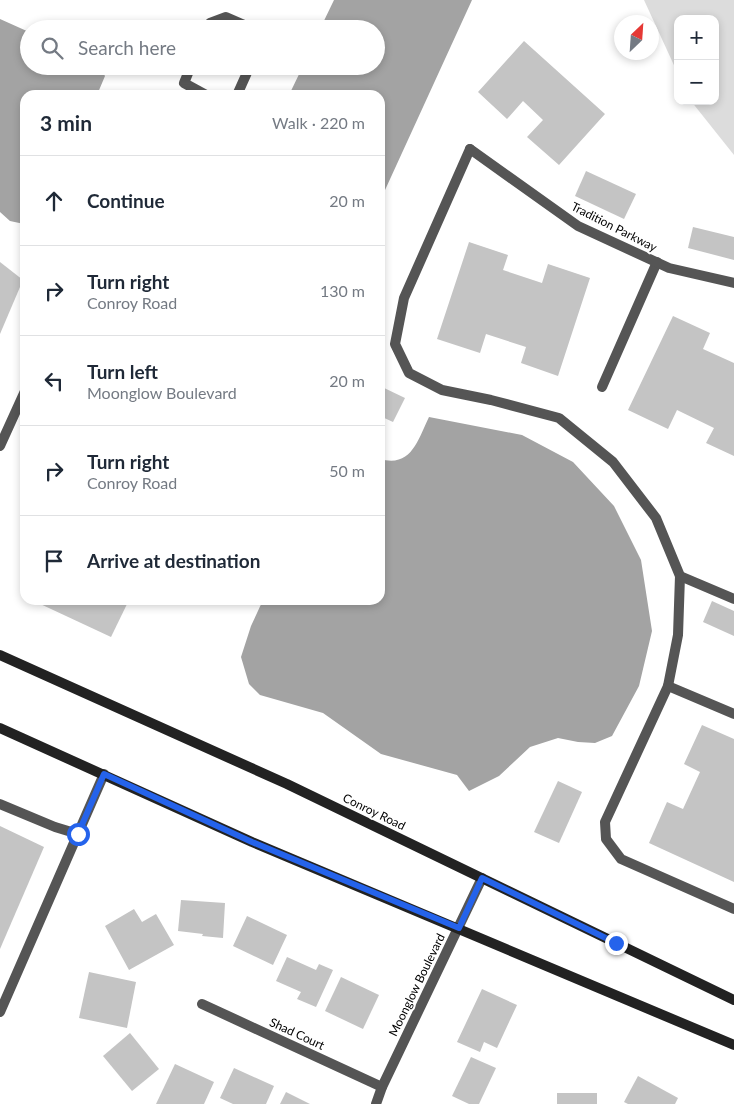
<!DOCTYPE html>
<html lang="en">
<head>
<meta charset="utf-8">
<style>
  :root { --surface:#fff; --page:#f2f2f3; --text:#1f2937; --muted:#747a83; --line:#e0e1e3 }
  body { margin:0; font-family:Lato,sans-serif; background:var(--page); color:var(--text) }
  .controls { position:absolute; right:15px; top:15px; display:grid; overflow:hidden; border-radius:10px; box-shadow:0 2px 8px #0003 }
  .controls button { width:45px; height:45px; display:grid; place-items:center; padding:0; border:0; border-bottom:1px solid var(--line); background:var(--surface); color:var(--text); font:25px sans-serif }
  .compass { position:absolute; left:614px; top:15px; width:45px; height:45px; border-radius:50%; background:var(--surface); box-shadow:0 2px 8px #0003; rotate:25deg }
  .stop { position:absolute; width:15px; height:15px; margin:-11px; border:4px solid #2563eb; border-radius:50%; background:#fff }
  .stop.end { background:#2563eb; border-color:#fff; box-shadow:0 1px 5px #0008 }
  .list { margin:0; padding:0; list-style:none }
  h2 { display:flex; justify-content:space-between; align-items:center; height:65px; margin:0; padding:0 20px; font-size:21px }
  h2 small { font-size:16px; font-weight:400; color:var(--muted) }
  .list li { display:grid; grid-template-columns:32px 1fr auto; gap:15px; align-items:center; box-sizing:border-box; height:90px; padding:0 20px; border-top:1px solid var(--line) }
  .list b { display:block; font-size:19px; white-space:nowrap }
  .list p { margin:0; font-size:16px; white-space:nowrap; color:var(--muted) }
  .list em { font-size:16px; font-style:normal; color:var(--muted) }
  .icon { flex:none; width:28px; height:28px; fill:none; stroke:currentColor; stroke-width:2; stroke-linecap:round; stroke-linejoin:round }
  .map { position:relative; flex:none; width:734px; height:1104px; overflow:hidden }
  .search { position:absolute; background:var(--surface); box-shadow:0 2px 8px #0003; left:20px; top:20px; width:365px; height:55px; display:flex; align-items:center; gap:12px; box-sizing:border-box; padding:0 18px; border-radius:28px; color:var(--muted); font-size:19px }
  .panel { position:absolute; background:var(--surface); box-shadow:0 2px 8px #0003; left:20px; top:90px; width:365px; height:515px; border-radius:15px }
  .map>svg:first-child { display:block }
  .green { fill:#dcdcdc }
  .water { fill:#a3a3a3 }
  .building { fill:#c4c4c4 }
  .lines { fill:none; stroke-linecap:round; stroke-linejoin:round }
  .service { stroke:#555; stroke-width:10 }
  .minor { stroke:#555; stroke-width:10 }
  .secondary { stroke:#222; stroke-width:10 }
  .route { stroke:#2563eb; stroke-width:6 }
  .labels { text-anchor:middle; stroke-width:4; stroke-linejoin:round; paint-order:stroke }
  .street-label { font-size:12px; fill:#000; stroke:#fff }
</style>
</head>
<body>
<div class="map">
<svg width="734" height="1104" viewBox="0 0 734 1104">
  <rect width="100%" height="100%" fill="#fff"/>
  <!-- green -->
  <path class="green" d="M 644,0 L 734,0 L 734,155 L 691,101 L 715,101 L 715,19 L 678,19 L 678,74 Z"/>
  <!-- water -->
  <g class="water">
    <path d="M 334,0 L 472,0 L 380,201 L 380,95 L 289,95 L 303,66 L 376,66 L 376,29 L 320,29 Z"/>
    <path d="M 0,19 L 29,32 L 29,66 L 99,66 L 105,76 L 97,95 L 25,95 L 24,224 L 10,221 L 0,212 Z"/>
    <path d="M 429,417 L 522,435 L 573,462 L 614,506 L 641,560 L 652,631 L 639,686 L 612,736 L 595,743 L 578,742 L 558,738 L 530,747 L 499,776 L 469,791 L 457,775 L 381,754 L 323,713 L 260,695 L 249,684 L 241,657 L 251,626 L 263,600 L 380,600 L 380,459 C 412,468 418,439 429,417 Z"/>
  </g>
  <!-- building -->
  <g class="building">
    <path d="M 524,41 L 605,114 L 559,165 L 527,137 L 543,120 L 523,101 L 507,119 L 478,92 Z"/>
    <path d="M 586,171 L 636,194 L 624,219 L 575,196 Z"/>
    <path d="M 693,227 L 734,237 L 734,260 L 688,248 Z"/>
    <path d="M 469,242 L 508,255 L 503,270 L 542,283 L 548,264 L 590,278 L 558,376 L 521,363 L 526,347 L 486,334 L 480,353 L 437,339 Z"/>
    <path d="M 0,262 L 23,280 L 0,334 Z"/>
    <path d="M 673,316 L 710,333 L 703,349 L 734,363 L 734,456 L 706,443 L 714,428 L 677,410 L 668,429 L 628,410 Z"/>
    <path d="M 380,386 L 405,398 L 393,422 L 380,416 Z"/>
    <path d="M 37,600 L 124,600 L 128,602 L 111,637 L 36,602 Z"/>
    <path d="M 712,601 L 734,611 L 734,636 L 703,622 Z"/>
    <path d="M 702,725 L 734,739 L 734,882 L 649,843 L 667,802 L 683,809 L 700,772 L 684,764 Z"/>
    <path d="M 558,781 L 582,792 L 559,843 L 534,832 Z"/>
    <path d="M 0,826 L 44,847 L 0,949 Z"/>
    <path d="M 181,900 L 225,903 L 223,938 L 202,936 L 203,934 L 178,931 Z"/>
    <path d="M 134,909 L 142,922 L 156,914 L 174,945 L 129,970 L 105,926 Z"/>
    <path d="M 247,916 L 287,935 L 273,965 L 233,946 Z"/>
    <path d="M 287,957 L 316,970 L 319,964 L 333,970 L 316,1007 L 297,999 L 301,992 L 276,981 Z"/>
    <path d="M 89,972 L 136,982 L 127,1028 L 79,1018 Z"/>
    <path d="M 341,977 L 379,995 L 363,1029 L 325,1011 Z"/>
    <path d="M 482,989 L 517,1005 L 497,1048 L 484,1042 L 480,1052 L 457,1042 Z"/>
    <path d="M 130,1033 L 159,1069 L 132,1091 L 103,1056 Z"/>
    <path d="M 471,1057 L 496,1068 L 479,1104 L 469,1104 L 452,1096 Z"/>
    <path d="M 175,1064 L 214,1082 L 204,1104 L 156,1104 Z"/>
    <path d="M 234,1068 L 274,1086 L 266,1104 L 233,1104 L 220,1098 Z"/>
    <path d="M 638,1076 L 678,1098 L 675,1104 L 628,1104 L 624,1102 Z"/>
    <path d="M 286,1092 L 310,1104 L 280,1104 Z"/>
    <rect x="557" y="1093" width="40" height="11"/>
  </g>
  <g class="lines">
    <!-- service -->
    <g class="service">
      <path d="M 207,29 L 210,23 L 226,17 L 249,27 L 250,29"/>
      <path d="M 191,66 L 184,83 L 206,95"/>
      <path d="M 237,95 L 250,66"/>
      <path d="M 470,149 L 404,298 L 395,344 L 409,373 L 442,390 L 491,400 L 559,418 L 613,462 L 656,518 L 680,576 L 678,635 L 668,686 L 605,822 L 606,839 L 621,859 L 734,909"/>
      <path d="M 602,387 L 657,262"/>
      <path d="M 0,446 L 25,391"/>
      <path d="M 680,576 L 734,599"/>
      <path d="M 668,686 L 734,714"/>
      <path d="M 0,804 L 55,827 L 78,834"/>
      <path d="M 0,1012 L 104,774"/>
    </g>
    <!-- minor -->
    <g class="minor">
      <path d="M 470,149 L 578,226 L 669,268 L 734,283"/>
      <path d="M 202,1004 L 382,1087"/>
      <path d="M 376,1104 L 382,1087 L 482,878"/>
    </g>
    <!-- secondary -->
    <g class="secondary">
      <path d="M 0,655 L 287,784 L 734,1000"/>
      <path d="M 0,728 L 252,842 L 734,1045"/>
    </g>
  </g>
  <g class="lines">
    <!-- route -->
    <path class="route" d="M 78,834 L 104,774 L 252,842 L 459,928 L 482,878 L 616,943"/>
  </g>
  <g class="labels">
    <!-- street labels -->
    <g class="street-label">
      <text transform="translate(614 227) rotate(27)" y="4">Tradition Parkway</text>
      <text transform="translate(374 812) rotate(26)" y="4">Conroy Road</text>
      <text transform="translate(417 985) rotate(-64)" y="4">Moonglow Boulevard</text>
      <text transform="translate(297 1034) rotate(25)" y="4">Shad Court</text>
    </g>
  </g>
</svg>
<div class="controls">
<button>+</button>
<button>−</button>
</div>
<svg class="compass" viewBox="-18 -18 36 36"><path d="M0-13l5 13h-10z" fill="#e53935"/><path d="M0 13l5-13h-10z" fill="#747a83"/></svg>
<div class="stop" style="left:78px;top:834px"></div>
<div class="stop end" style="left:616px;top:943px"></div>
<div class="search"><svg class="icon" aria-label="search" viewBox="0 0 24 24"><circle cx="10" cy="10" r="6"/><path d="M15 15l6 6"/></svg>Search here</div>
<section class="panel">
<h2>3 min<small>Walk · 220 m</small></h2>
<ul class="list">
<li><svg class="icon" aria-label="ahead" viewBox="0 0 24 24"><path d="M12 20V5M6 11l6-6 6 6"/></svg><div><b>Continue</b></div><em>20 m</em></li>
<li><svg class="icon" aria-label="right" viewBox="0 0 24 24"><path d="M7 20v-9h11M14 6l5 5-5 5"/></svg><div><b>Turn right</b><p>Conroy Road</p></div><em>130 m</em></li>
<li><svg class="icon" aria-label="left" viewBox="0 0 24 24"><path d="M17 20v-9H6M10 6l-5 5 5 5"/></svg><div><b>Turn left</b><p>Moonglow Boulevard</p></div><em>20 m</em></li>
<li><svg class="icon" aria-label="right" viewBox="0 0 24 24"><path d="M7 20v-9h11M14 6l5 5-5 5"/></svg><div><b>Turn right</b><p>Conroy Road</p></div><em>50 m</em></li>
<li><svg class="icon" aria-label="arrive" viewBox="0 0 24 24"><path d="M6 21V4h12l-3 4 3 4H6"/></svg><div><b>Arrive at destination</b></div></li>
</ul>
</section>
</div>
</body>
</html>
